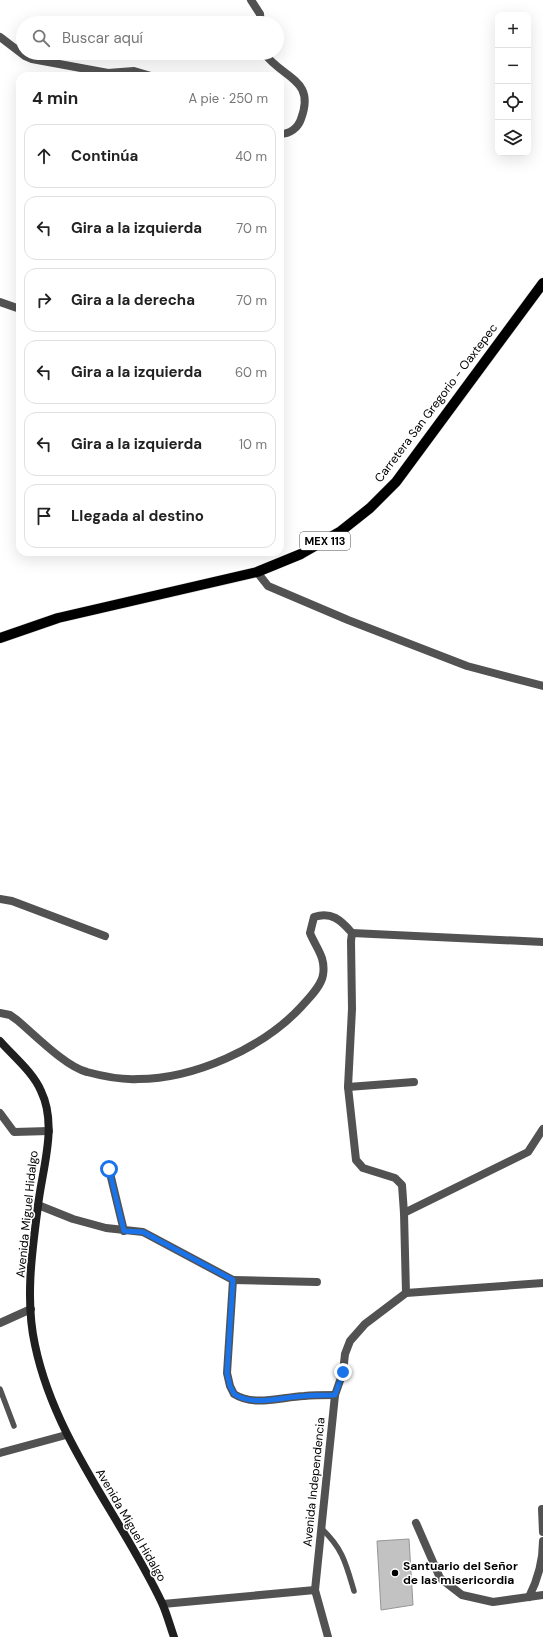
<!DOCTYPE html>
<html lang="es">
<head>
<meta charset="utf-8">
<style>
  :root { --surface:#fff; --page:#f6f6f6; --text:#222; --muted:#767676; --line:#e0e0e0 }
  body { margin:0; font-family:"DM Sans",sans-serif; background:var(--page); color:var(--text) }
  .controls { position:absolute; right:12px; top:12px; display:grid; overflow:hidden; border-radius:8px; box-shadow:0 4px 16px #0002 }
  .controls button { width:36px; height:36px; display:grid; place-items:center; padding:0; border:0; border-bottom:1px solid var(--line); background:var(--surface); color:var(--text); font:20px sans-serif }
  .stop { position:absolute; width:12px; height:12px; margin:-9px; border:3px solid #1a73e8; border-radius:50%; background:#fff }
  .stop.end { background:#1a73e8; border-color:#fff; box-shadow:0 1px 4px #0008 }
  .list { margin:0; padding:0; list-style:none }
  h2 { display:flex; justify-content:space-between; align-items:center; height:52px; margin:0; padding:0 16px; font-size:17px }
  h2 small { font-size:13px; font-weight:400; color:var(--muted) }
  .list li { display:grid; grid-template-columns:26px 1fr auto; gap:12px; align-items:center; box-sizing:border-box; height:64px; margin:0 8px 8px; padding:0 8px; border:1px solid var(--line); border-radius:12px }
  .list b { display:block; font-size:15px; white-space:nowrap }
  .list em { font-size:13px; font-style:normal; color:var(--muted) }
  .icon { flex:none; width:22px; height:22px; fill:none; stroke:currentColor; stroke-width:2; stroke-linecap:round; stroke-linejoin:round }
  .map { position:relative; flex:none; width:543px; height:1637px; overflow:hidden }
  .search { position:absolute; background:var(--surface); box-shadow:0 4px 16px #0002; left:16px; top:16px; width:268px; height:44px; display:flex; align-items:center; gap:10px; box-sizing:border-box; padding:0 14px; border-radius:22px; color:var(--muted); font-size:15px }
  .panel { position:absolute; background:var(--surface); box-shadow:0 4px 16px #0002; left:16px; top:72px; width:268px; height:484px; border-radius:12px }
  .map>svg:first-child { display:block }
  .building { fill:#c2c2c2; stroke:#969696 }
  .lines { fill:none; stroke-linecap:round; stroke-linejoin:round }
  .primary-casing { stroke:#dbdbdb; stroke-width:11 }
  .lane { stroke:#525252; stroke-width:5.5 }
  .street { stroke:#525252; stroke-width:8 }
  .secondary { stroke:#1f1f1f; stroke-width:8 }
  .primary { stroke:#000; stroke-width:10 }
  .route { stroke:#1a73e8; stroke-width:5 }
  .poi-dot { fill:#000; stroke:#fff; stroke-width:1.5 }
  .labels { text-anchor:middle; stroke-width:3; stroke-linejoin:round; paint-order:stroke }
  .shield { fill:#fff; stroke:#4c4c4c; stroke-width:1 }
  .shield-label { font-size:11px; font-weight:bold; fill:#000 }
  .street-label { font-size:12px; fill:#000; stroke:#fff }
  .poi-label { font-size:12px; font-weight:bold; fill:#000; stroke:#fff; text-anchor:start }
</style>
</head>
<body>
<div class="map">
<svg width="543" height="1637" viewBox="0 0 543 1637">
  <rect width="100%" height="100%" fill="#fff"/>
  <!-- building -->
  <path class="building" d="M 409,1539 L 413,1605 L 381,1610 L 377,1541 Z"/>
  <g class="lines">
    <defs>
      <path id="primary" d="M 0,638 L 58,618 L 257,572 L 301,554 L 341,531 L 370,508 L 396,482 L 543,283"/>
    </defs>
    <!-- primary casing -->
    <use href="#primary" class="primary-casing"/>
    <!-- lane -->
    <g class="lane">
      <path d="M 0,1389 L 14,1426"/>
      <path d="M 322,1529 C 343,1549 346,1564 354,1591"/>
    </g>
    <!-- street -->
    <g class="street">
      <path d="M 251,0 L 260,14 L 261,23"/>
      <path d="M 0,37 L 25,56 L 32,59 L 108,73 L 134,71 L 151,76"/>
      <path d="M 264,53 C 283,79 316,79 301,119 C 298,128 290,134 280,134"/>
      <path d="M 0,302 L 20,309"/>
      <path d="M 257,572 L 268,586 L 348,620 L 467,666 L 543,686"/>
      <path d="M 0,899 L 12,901 L 105,936"/>
      <path d="M 352,933 L 543,942"/>
      <path d="M 0,1013 L 10,1015 L 17,1020 C 35,1035 66,1067 87,1072 C 102,1076 122,1080 138,1079 C 194,1079 263,1048 301,1007 C 308,999 321,987 323,975 C 326,957 316,948 310,933 L 314,917 C 331,911 341,920 352,933 L 351,941 L 352,1009 L 348,1087 L 356,1160 L 363,1168 L 395,1178 L 402,1185 L 404,1213 L 406,1293 L 365,1324 L 350,1341 L 345,1354 L 343,1372 L 335,1395 L 315,1590 L 328,1637"/>
      <path d="M 348,1087 L 414,1082"/>
      <path d="M 0,1113 L 14,1132 L 49,1131"/>
      <path d="M 109,1169 L 124,1231"/>
      <path d="M 38,1205 L 73,1219 L 106,1228 L 143,1232 L 233,1280 L 227,1373 L 230,1386 L 234,1394 C 254,1407 281,1397 304,1396 C 314,1395 324,1395 335,1395"/>
      <path d="M 404,1213 L 528,1152 L 543,1129"/>
      <path d="M 233,1280 L 317,1282"/>
      <path d="M 406,1293 L 543,1283"/>
      <path d="M 0,1323 L 31,1309"/>
      <path d="M 0,1453 L 66,1435"/>
      <path d="M 542,1509 L 543,1532"/>
      <path d="M 416,1523 L 440,1578 L 462,1595 L 493,1602 L 543,1595"/>
      <path d="M 529,1597 C 538,1579 543,1561 543,1541"/>
      <path d="M 163,1604 L 315,1590"/>
    </g>
    <!-- secondary -->
    <path class="secondary" d="M 0,1041 C 13,1056 33,1072 41,1091 C 58,1126 42,1169 38,1206 C 32,1251 25,1300 35,1345 C 55,1441 121,1516 162,1603 C 167,1614 170,1626 174,1637"/>
    <!-- primary -->
    <use href="#primary" class="primary"/>
  </g>
  <g class="lines">
    <!-- route -->
    <path class="route" d="M 109,1169 L 124,1231 L 143,1232 L 233,1280 L 227,1373 L 230,1386 L 234,1394 C 254,1407 281,1397 304,1396 C 314,1395 324,1395 335,1395 L 343,1372"/>
  </g>
  <!-- markers -->
  <circle class="poi-dot" cx="395" cy="1573" r="4"/>
  <g class="labels">
    <!-- shield labels -->
    <rect class="shield" x="300" y="532" width="50" height="18" rx="3"/>
    <g class="shield-label">
      <text x="325" y="545">MEX 113</text>
    </g>
    <!-- street labels -->
    <g class="street-label">
      <text transform="translate(436 403) rotate(-53)" y="4">Carretera San Gregorio - Oaxtepec</text>
      <text transform="translate(27 1214) rotate(-84)" y="4">Avenida Miguel Hidalgo</text>
      <text transform="translate(314 1482) rotate(-84)" y="4">Avenida Independencia</text>
      <text transform="translate(131 1525) rotate(60)" y="4">Avenida Miguel Hidalgo</text>
    </g>
    <!-- poi labels -->
    <g class="poi-label">
      <text x="403" y="1570">Santuario del Señor<tspan x="403" dy="14">de las misericordia</tspan></text>
    </g>
  </g>
</svg>
<div class="controls">
<button>+</button>
<button>−</button>
<button><svg class="icon" aria-label="locate" viewBox="0 0 24 24"><circle cx="12" cy="12" r="6"/><path d="M12 2v4M12 18v4M2 12h4M18 12h4"/></svg></button>
<button><svg class="icon" aria-label="layers" viewBox="0 0 24 24"><path d="M12 4l9 5-9 5-9-5zM3 14l9 5 9-5"/></svg></button>
</div>
<div class="stop" style="left:109px;top:1169px"></div>
<div class="stop end" style="left:343px;top:1372px"></div>
<div class="search"><svg class="icon" aria-label="search" viewBox="0 0 24 24"><circle cx="10" cy="10" r="6"/><path d="M15 15l6 6"/></svg>Buscar aquí</div>
<section class="panel">
<h2>4 min<small>A pie · 250 m</small></h2>
<ul class="list">
<li><svg class="icon" aria-label="ahead" viewBox="0 0 24 24"><path d="M12 20V5M6 11l6-6 6 6"/></svg><div><b>Continúa</b></div><em>40 m</em></li>
<li><svg class="icon" aria-label="left" viewBox="0 0 24 24"><path d="M17 20v-9H6M10 6l-5 5 5 5"/></svg><div><b>Gira a la izquierda</b></div><em>70 m</em></li>
<li><svg class="icon" aria-label="right" viewBox="0 0 24 24"><path d="M7 20v-9h11M14 6l5 5-5 5"/></svg><div><b>Gira a la derecha</b></div><em>70 m</em></li>
<li><svg class="icon" aria-label="left" viewBox="0 0 24 24"><path d="M17 20v-9H6M10 6l-5 5 5 5"/></svg><div><b>Gira a la izquierda</b></div><em>60 m</em></li>
<li><svg class="icon" aria-label="left" viewBox="0 0 24 24"><path d="M17 20v-9H6M10 6l-5 5 5 5"/></svg><div><b>Gira a la izquierda</b></div><em>10 m</em></li>
<li><svg class="icon" aria-label="arrive" viewBox="0 0 24 24"><path d="M6 21V4h12l-3 4 3 4H6"/></svg><div><b>Llegada al destino</b></div></li>
</ul>
</section>
</div>
</body>
</html>
